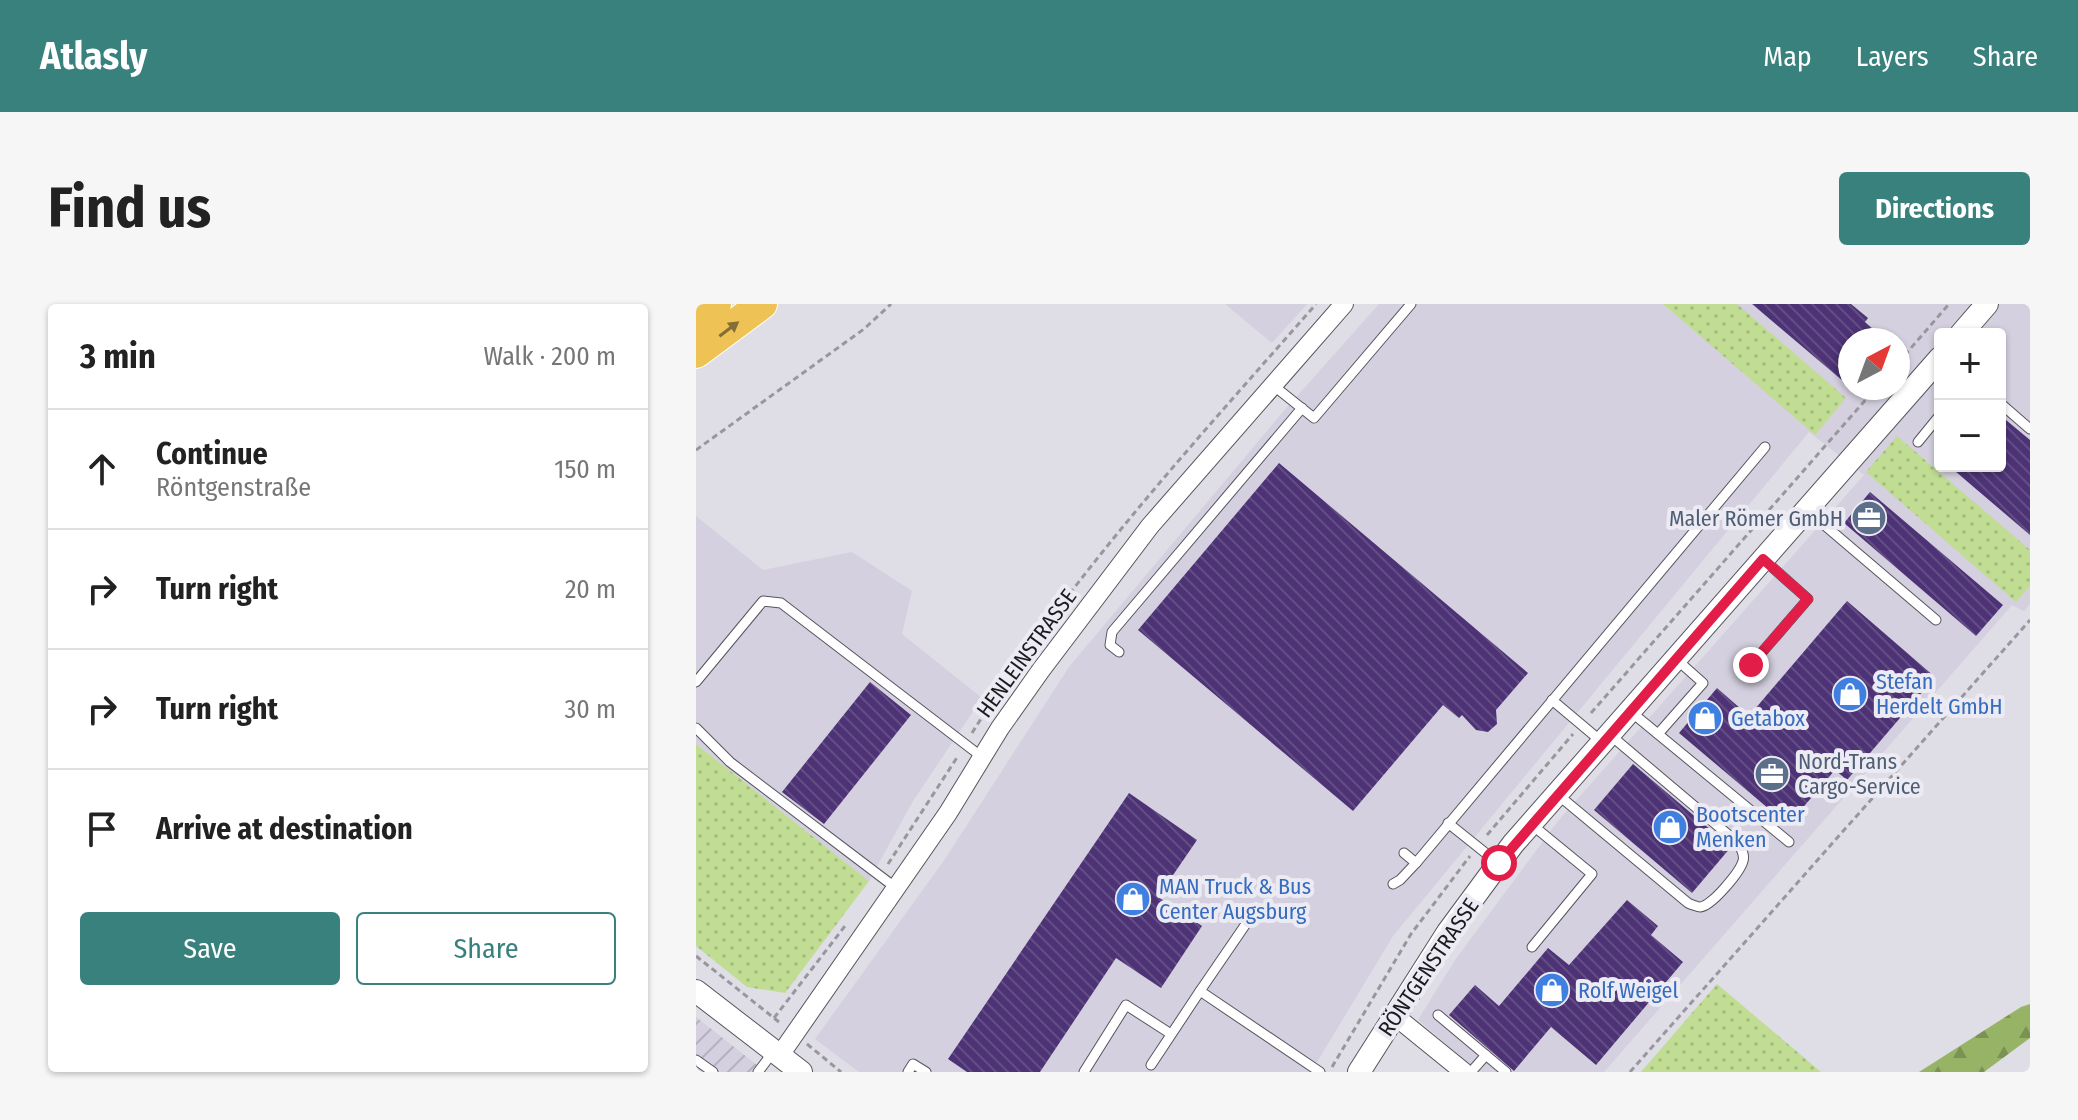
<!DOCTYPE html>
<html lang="en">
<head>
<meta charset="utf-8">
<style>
  :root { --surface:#fff; --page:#f6f6f6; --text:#222; --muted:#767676; --line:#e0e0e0; --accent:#39817d }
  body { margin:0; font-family:"Fira Sans Condensed",sans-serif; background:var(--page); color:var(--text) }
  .controls { position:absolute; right:24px; top:24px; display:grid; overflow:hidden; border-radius:8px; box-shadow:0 2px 6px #0004 }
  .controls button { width:72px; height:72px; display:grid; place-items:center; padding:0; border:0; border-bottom:2px solid var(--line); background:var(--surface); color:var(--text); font:40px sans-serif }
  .compass { position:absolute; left:1142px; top:24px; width:72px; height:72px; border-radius:50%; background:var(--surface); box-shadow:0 2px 6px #0004; rotate:41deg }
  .stop { position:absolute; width:24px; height:24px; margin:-18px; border:6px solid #e11d48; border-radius:50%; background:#fff }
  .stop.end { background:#e11d48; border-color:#fff; box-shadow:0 2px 8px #0008 }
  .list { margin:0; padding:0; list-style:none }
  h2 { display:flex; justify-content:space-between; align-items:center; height:104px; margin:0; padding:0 32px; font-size:34px }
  h2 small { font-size:26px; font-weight:400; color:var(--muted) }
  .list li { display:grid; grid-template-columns:52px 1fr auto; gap:24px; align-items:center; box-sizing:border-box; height:120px; padding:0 32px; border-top:2px solid var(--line) }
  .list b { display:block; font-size:30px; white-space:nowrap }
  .list p { margin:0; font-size:26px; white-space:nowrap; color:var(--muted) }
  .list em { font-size:26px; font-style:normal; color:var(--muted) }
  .actions { display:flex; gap:16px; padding:24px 32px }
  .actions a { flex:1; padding:18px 0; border:2px solid var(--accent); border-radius:8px; text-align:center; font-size:28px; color:var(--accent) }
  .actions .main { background:var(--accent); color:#fff }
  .icon { flex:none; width:44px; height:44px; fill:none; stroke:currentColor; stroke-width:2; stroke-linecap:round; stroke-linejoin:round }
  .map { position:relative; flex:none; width:1334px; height:768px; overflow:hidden; border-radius:8px }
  header { display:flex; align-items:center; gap:48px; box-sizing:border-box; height:112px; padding:0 40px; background:var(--accent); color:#fff }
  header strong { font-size:38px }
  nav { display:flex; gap:44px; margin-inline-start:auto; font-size:28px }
  .intro { display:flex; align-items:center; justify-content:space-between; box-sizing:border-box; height:192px; padding:0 48px }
  h1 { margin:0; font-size:56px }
  .button { padding:20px 36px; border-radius:8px; background:var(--accent); color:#fff; font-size:28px; font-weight:700 }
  main { display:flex; gap:48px; padding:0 48px }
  aside { flex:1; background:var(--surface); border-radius:8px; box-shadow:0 2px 6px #0004 }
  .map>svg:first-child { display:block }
  .built { fill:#d4d0df; fill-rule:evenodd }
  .industrial { fill:url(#industrial-furrows) }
  .grass { fill:url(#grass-dots) }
  .forest { fill:url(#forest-firs) }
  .building { fill:url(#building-back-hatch) }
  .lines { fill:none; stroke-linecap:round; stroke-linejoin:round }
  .service-casing { stroke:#57555c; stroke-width:11 }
  .minor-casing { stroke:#57555c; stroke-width:20 }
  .tertiary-casing { stroke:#57555c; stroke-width:24 }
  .trunk-casing { stroke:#fff; stroke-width:32 }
  .path { stroke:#99979d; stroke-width:3; stroke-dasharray:6 4; stroke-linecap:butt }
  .service { stroke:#fff; stroke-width:9 }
  .minor { stroke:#fff; stroke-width:18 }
  .tertiary { stroke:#fff; stroke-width:22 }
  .trunk { stroke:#eec254; stroke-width:30 }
  .oneway { fill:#846e38 }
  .route { stroke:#e11d48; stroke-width:10 }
  .labels { text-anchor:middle; stroke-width:8; stroke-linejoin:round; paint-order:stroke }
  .service-label { font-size:22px; fill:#4e5e75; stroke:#eceaf2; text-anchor:end }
  .street-label { font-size:22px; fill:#1b1a1d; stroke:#eceaf2 }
  .shop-label { font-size:22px; fill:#366cbe; stroke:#eceaf2; text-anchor:start }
</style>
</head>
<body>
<header>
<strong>Atlasly</strong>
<nav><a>Map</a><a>Layers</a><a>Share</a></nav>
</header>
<div class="intro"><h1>Find us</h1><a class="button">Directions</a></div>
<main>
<aside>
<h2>3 min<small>Walk · 200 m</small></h2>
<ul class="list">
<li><svg class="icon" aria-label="ahead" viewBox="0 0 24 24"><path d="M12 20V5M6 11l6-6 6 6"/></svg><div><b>Continue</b><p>Röntgenstraße</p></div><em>150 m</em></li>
<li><svg class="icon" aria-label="right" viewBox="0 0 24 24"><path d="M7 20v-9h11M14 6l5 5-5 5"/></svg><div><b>Turn right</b></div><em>20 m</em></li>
<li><svg class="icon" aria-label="right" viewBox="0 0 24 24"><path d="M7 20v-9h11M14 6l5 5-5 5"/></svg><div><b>Turn right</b></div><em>30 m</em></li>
<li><svg class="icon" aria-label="arrive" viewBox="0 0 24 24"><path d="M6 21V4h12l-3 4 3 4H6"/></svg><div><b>Arrive at destination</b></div></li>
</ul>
<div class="actions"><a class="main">Save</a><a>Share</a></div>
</aside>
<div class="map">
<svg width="1334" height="768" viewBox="0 0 1334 768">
  <defs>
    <pattern id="industrial-furrows" width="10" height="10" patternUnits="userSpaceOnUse" patternTransform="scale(2)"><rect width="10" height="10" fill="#d4d0df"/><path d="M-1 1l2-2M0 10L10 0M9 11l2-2" fill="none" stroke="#b5b2bf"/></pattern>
    <pattern id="grass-dots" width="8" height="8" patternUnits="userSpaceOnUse" patternTransform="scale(2)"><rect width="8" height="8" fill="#c0dd93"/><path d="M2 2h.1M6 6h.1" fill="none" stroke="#a4bd7e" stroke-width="1.8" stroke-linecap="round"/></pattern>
    <pattern id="forest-firs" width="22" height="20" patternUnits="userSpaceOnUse" patternTransform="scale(2)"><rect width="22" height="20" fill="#97b466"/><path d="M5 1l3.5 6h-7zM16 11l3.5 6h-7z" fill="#7a9253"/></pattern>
    <pattern id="building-back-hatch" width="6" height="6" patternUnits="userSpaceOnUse" patternTransform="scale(2)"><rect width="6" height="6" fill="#4d3375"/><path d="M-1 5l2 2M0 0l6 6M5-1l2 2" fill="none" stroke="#634e83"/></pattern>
  </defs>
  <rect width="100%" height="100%" fill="#dfdde5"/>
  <!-- built -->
  <g class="built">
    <path d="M 529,0 L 611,0 L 576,39 Z"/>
    <path d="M 683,0 L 1334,0 L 1334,300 L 1328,307 L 1316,301 L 908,768 L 783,768 L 722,716 L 759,656 L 862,517 L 1168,171 L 1113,128 L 697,632 L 615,768 L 163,768 L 119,735 L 247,558 L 373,363 L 586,109 ZM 1244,30 L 1304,30 L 1304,162 L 1244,162 ZM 1154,36 L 1202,36 L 1202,84 L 1154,84 Z"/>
    <path d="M 0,212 L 67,266 L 156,248 L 216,287 L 206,330 L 286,394 L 217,497 L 173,577 L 0,440 Z"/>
  </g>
  <!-- industrial -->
  <path class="industrial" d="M 0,713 L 70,768 L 0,768 Z"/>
  <!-- grass -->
  <g class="grass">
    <path d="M 967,0 L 1041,0 L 1150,94 L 1119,131 Z"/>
    <path d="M 1201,132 L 1334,246 L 1334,282 L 1320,298 L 1170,168 Z"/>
    <path d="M 0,440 L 173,577 L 89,689 L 51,683 L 0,642 Z"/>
    <path d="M 1021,680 L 1125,768 L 945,768 Z"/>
  </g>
  <!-- forest -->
  <path class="forest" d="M 1334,700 L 1334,734 L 1288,768 L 1223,768 L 1325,703 Z"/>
  <!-- building -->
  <g class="building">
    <path d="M 1056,0 L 1155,0 L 1172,14 L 1169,18 L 1190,36 L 1154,36 L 1154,83 Z"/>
    <path d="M 1304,111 L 1334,136 L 1334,231 L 1253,162 L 1304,162 Z"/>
    <path d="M 583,159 L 832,369 L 800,406 L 801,420 L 792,428 L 780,426 L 766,411 L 763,414 L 747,401 L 657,507 L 442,326 Z"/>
    <path d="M 1174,188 L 1307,301 L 1280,332 L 1148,219 Z"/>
    <path d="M 1151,297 L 1239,373 L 1151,476 L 1139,466 L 1092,521 L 983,429 L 1021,384 L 1053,412 Z"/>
    <path d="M 174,378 L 215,411 L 128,520 L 86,488 Z"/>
    <path d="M 937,460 L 1035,543 L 996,589 L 898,506 Z"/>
    <path d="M 433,489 L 501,536 L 462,593 L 506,622 L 465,684 L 420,654 L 344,768 L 271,768 L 252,755 Z"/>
    <path d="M 931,596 L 962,622 L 955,631 L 987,658 L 900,761 L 855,723 L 818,767 L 753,711 L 779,681 L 803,702 L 852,644 L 873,661 Z"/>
  </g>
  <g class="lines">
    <defs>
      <g id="service">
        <path d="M 578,82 L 618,114 L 715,0"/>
        <path d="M 1304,99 L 1334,125"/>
        <path d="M 1222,138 L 1244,111"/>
        <path d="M 1112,207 L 1240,316"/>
        <path d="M 423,348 L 414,341 L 416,328 L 606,104"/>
        <path d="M 1055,361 L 1112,295 L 1067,255"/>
        <path d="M 0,378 L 67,297 L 85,299 L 286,453"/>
        <path d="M 856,396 L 906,438"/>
        <path d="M 934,407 L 1093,538"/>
        <path d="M 0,424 L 34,458 L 200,584"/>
        <path d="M 962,430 L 1007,379 L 980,355"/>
        <path d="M 861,490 L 992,599 C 994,600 1002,603 1004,603 C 1015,603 1044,568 1047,557 C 1049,550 1045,545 1042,539 L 913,430"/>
        <path d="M 752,519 L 802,559"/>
        <path d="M 835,520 L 896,570 L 836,643"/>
        <path d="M 708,549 L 720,559"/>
        <path d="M 697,580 L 704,576 L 720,559 L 1069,143"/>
        <path d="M 554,614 L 504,687 L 624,768"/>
        <path d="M 742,711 L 810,768"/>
        <path d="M 0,756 L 17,768"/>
        <path d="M 455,761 L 504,687"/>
        <path d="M 62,768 L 78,747"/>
        <path d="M 212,768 L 217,760 L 230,768"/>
        <path d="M 388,768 L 430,701 L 475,730"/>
        <path d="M 775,768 L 790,751"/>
      </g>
      <g id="minor">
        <path d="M 699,712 L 768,768"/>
        <path d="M 84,751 L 252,509 L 304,424 L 345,366 L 454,222 L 648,0"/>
      </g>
      <g id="tertiary">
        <path d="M 1265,30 L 1291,0"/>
        <path d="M 0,687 L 105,768"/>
        <path d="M 663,768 L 752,628 L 817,540 L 1244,54"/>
      </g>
      <g id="trunk">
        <path d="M 0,15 L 20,0"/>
        <path d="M 0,49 L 66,0"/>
      </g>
    </defs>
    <!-- service casing -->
    <use href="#service" class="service-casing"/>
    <!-- minor casing -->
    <use href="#minor" class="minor-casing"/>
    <!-- tertiary casing -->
    <use href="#tertiary" class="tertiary-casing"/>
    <!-- trunk casing -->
    <use href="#trunk" class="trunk-casing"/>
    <!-- path -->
    <g class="path">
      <path d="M 1202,59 L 1253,0"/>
      <path d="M 0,146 L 168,25 L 195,0"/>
      <path d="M 895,409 L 1180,84"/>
      <path d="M 276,429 C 374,273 499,138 620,0"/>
      <path d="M 791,531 L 877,430"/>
      <path d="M 192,560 L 262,452"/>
      <path d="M 0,652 L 83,718"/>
      <path d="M 78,714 L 149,622"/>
      <path d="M 111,740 L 145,768"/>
      <path d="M 636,763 L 715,630 L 774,552"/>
      <path d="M 934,768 L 1334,316"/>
    </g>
    <!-- service -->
    <use href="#service" class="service"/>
    <!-- minor -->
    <use href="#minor" class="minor"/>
    <!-- tertiary -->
    <use href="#tertiary" class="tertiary"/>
    <!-- trunk -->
    <use href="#trunk" class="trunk"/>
  </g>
  <!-- one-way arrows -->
  <defs><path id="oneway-solid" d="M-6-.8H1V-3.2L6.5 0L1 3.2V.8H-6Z" transform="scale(2)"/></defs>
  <use class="oneway" href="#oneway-solid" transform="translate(33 25) rotate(-37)"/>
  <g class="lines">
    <!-- route -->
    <path class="route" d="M 803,559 L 1067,255 L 1112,295 L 1055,361"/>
  </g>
  <!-- icons -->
  <defs>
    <symbol id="office-disc" viewBox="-11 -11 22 22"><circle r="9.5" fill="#5c6f8a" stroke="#eceaf2"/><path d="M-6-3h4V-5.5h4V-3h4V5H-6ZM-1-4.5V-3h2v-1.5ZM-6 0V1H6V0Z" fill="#fff"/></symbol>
    <symbol id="shop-disc" viewBox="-11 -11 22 22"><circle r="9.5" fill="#3f7fe0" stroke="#eceaf2"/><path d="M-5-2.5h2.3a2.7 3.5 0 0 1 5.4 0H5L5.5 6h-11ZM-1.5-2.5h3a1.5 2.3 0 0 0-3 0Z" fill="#fff"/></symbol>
  </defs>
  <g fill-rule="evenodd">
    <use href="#office-disc" x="1153" y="194" width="40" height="40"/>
    <use href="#shop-disc" x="1134" y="370" width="40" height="40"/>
    <use href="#shop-disc" x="989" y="394" width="40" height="40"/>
    <use href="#office-disc" x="1056" y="450" width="40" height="40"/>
    <use href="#shop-disc" x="954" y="503" width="40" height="40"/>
    <use href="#shop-disc" x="417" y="575" width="40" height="40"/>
    <use href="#shop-disc" x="836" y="666" width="40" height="40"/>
  </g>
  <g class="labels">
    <!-- service labels -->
    <g class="service-label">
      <text x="1147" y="222">Maler Römer GmbH</text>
      <text x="1102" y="465" text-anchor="start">Nord-Trans<tspan x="1102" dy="25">Cargo-Service</tspan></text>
    </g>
    <!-- street labels -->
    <g class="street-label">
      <text transform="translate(330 349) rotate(-54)" y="8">HENLEINSTRASSE</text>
      <text transform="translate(732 663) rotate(-56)" y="8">RÖNTGENSTRASSE</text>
    </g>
    <!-- shop labels -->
    <g class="shop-label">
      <text x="1180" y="385">Stefan<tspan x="1180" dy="25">Herdelt GmbH</tspan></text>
      <text x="1035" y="422">Getabox</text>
      <text x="1000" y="518">Bootscenter<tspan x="1000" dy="25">Menken</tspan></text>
      <text x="463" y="590">MAN Truck &amp; Bus<tspan x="463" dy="25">Center Augsburg</tspan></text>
      <text x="882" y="694">Rolf Weigel</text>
    </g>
  </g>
</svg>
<div class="controls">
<button>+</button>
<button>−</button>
</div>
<svg class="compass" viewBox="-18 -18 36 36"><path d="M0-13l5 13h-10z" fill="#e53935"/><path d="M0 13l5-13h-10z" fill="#767676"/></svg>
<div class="stop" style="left:803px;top:559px"></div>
<div class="stop end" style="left:1055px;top:361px"></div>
</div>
</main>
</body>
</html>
